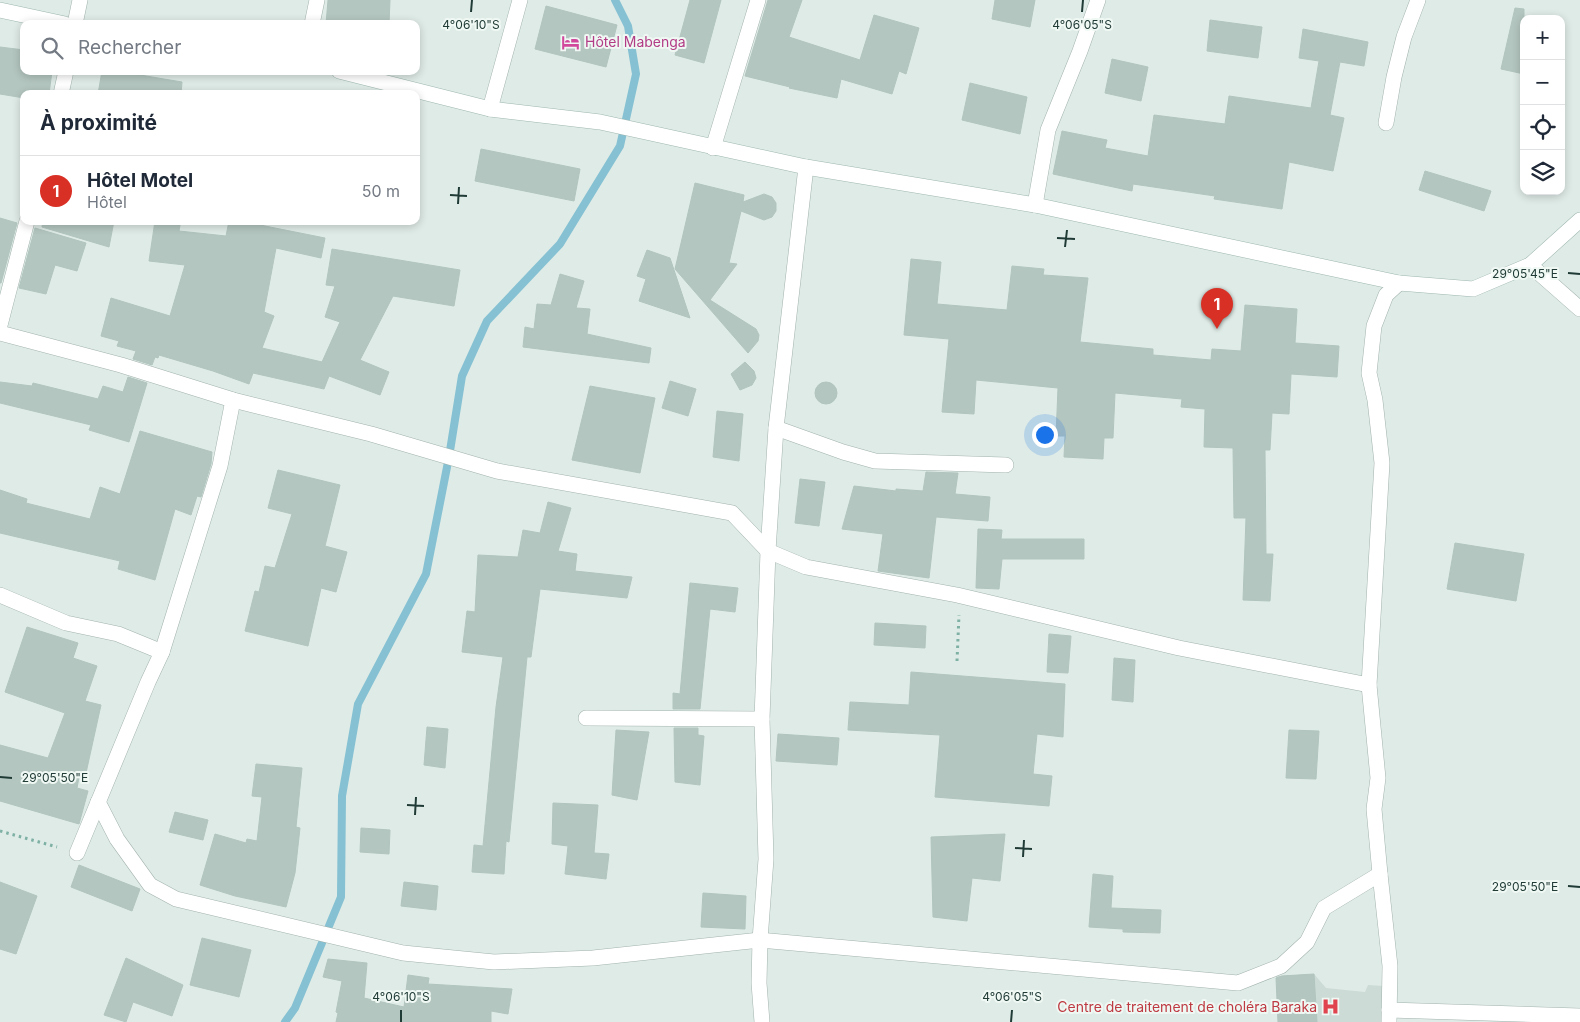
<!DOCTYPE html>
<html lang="fr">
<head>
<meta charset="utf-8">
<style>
  :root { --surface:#fff; --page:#f2f2f3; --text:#1f2937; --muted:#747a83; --line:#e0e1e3; --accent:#d93025 }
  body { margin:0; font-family:Inter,sans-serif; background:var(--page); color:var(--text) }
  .controls { position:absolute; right:15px; top:15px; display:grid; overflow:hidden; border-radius:10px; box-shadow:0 2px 8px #0003 }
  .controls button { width:45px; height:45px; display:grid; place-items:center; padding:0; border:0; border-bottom:1px solid var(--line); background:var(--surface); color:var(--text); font:25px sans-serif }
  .you { position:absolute; left:1044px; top:434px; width:18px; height:18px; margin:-12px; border:4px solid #fff; border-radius:50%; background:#1a73e8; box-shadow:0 0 0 8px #1a73e833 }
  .badge { display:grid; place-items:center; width:32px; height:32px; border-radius:50%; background:var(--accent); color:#fff; font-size:16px; font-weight:700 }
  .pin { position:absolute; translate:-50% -41px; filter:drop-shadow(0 1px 2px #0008) }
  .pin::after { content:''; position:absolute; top:26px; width:18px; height:15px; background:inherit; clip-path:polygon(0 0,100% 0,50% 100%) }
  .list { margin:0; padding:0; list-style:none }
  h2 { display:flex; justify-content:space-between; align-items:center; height:65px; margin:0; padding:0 20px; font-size:21px }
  h2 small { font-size:16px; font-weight:400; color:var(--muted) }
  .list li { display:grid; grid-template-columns:32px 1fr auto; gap:15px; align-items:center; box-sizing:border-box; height:70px; padding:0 20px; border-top:1px solid var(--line) }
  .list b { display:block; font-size:19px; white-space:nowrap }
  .list p { margin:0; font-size:16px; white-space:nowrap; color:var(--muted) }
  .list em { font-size:16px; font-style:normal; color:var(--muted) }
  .icon { flex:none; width:28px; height:28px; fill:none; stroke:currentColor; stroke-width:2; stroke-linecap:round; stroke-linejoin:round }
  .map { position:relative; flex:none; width:1580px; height:1022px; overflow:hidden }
  .search { position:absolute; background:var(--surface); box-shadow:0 2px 8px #0003; left:20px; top:20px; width:400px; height:55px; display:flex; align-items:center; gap:12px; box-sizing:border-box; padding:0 18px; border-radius:10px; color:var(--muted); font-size:19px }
  .panel { position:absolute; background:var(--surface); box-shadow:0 2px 8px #0003; left:20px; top:90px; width:400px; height:135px; border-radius:10px }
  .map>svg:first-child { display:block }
  .built { fill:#cddbd6 }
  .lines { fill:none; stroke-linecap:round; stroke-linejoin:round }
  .stream { stroke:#85c1d2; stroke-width:8 }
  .building { fill:#b4c6c0; stroke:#b1c5be }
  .street-casing { stroke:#a2b3ae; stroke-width:16 }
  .secondary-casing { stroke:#9eb7b0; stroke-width:16 }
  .path { stroke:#7eb0a4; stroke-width:3; stroke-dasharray:2.5 4; stroke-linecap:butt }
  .street { stroke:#fff; stroke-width:15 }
  .secondary { stroke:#fff; stroke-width:15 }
  .ticks { fill:none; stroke:#203b36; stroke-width:2 }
  .labels { text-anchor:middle; stroke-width:4; stroke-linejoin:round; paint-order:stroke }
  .hotel-label { font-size:14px; fill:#b23c85; stroke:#f0f8f4; text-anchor:start }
  .health-label { font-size:14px; fill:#be3a42; stroke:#f0f8f4; text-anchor:end }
  .ticks-label { font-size:12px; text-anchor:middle; fill:#203b36; stroke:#f0f8f4; stroke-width:4; stroke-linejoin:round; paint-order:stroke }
</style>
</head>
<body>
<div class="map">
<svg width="1580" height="1022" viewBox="0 0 1580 1022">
  <rect width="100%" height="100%" fill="#dfebe7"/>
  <!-- built -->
  <path class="built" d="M 1314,974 L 1326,988 L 1365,992 L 1368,985 L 1384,986 L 1383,1022 L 1278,1022 L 1276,976 Z"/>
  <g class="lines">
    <!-- stream -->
    <path class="stream" d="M 285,1022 L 295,1008 L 341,897 L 342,796 L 358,704 L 426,574 L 449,457 L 462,376 L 487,321 L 560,244 L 620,146 L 636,74 L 628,26 L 615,0"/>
  </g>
  <!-- building -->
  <g class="building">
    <path d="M 328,0 L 390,0 L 389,24 L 326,24 Z"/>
    <path d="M 690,0 L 721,0 L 704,63 L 675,55 Z"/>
    <path d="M 768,0 L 802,0 L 789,37 L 860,60 L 874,15 L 919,28 L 906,74 L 899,71 L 892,94 L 841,79 L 837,98 L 789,88 L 790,87 L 745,76 Z"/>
    <path d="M 995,0 L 1035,0 L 1030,27 L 992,19 Z"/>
    <path d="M 546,6 L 617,25 L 606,67 L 535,49 Z"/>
    <path d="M 1515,8 L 1524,9 L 1524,74 L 1501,69 Z"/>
    <path d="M 1210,20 L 1262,27 L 1258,58 L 1207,51 Z"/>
    <path d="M 1303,29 L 1368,42 L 1364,66 L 1340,62 L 1330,115 L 1344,118 L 1333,171 L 1289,162 L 1282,209 L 1214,199 L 1215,196 L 1133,184 L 1132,191 L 1053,174 L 1062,131 L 1107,140 L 1105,148 L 1148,156 L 1154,115 L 1225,124 L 1229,96 L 1311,108 L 1319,61 L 1299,58 Z"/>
    <path d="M 0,47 L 24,50 L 24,71 L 52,71 L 49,94 L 24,94 L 24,98 L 0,94 Z"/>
    <path d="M 1112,59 L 1148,67 L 1141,101 L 1105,93 Z"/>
    <path d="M 102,71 L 116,71 L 182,82 L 181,94 L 98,94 Z"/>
    <path d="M 970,83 L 1027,97 L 1020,134 L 962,120 Z"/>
    <path d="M 481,149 L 580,169 L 574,201 L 475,181 Z"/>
    <path d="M 1425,171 L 1491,191 L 1484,211 L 1419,190 Z"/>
    <path d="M 695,183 L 744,195 L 743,202 L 764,194 L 772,197 L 776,203 L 776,211 L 772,217 L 764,220 L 741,211 L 729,263 L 737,264 L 710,300 L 756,329 L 759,335 L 758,341 L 748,353 L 675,269 Z"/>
    <path d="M 0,218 L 17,223 L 1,283 L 0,283 Z"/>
    <path d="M 43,221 L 114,221 L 109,247 L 42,227 Z"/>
    <path d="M 155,221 L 180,225 L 179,231 L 226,236 L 229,221 L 261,221 L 260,225 L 325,238 L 321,258 L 276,248 L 264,312 L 274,316 L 262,348 L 322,362 L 340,322 L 325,317 L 335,286 L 326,285 L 332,249 L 460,270 L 454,306 L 393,296 L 360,360 L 389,372 L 380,395 L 329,376 L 324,389 L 253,373 L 249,384 L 213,371 L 159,355 L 158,358 L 155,357 L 152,365 L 133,359 L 136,351 L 117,346 L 119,341 L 101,336 L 111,298 L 170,316 L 185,265 L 149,261 Z"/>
    <path d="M 35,228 L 86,243 L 77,271 L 55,265 L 46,294 L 19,288 Z"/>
    <path d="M 647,250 L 670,258 L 690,318 L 639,301 L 646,279 L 637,276 Z"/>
    <path d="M 911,259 L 941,262 L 937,304 L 1007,310 L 1012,266 L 1044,269 L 1043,275 L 1088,278 L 1080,342 L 1153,349 L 1153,355 L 1211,360 L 1212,349 L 1241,351 L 1245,305 L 1297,309 L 1295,343 L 1339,346 L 1337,377 L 1291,374 L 1289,414 L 1272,413 L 1270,450 L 1265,450 L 1266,554 L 1273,554 L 1270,601 L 1243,600 L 1246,518 L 1234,518 L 1233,448 L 1204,447 L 1205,409 L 1181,407 L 1182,399 L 1115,393 L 1113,438 L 1104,438 L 1103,459 L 1064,457 L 1065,436 L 1056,436 L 1058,388 L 976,380 L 974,414 L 942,412 L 949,339 L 904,335 Z"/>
    <path d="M 560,274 L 584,281 L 576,308 L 590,309 L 587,334 L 651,348 L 649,363 L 523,347 L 525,327 L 534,329 L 537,304 L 551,305 Z"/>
    <path d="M 745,362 L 754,371 L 756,378 L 752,385 L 740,390 L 731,374 Z"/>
    <path d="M 128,377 L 147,383 L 129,442 L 89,430 L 91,425 L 0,403 L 0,382 L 32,386 L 33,383 L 98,399 L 103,386 L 123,392 Z"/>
    <path d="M 670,381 L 696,389 L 688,416 L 662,408 Z"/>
    <circle cx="826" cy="393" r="11"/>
    <path d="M 590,386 L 655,398 L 640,473 L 572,460 Z"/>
    <path d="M 717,411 L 743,414 L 739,461 L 713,457 Z"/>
    <path d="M 140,431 L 212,452 L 211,464 L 201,497 L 197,496 L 191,515 L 175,509 L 155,580 L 118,569 L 120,561 L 0,533 L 0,490 L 27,499 L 26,503 L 90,519 L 100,487 L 120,494 Z"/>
    <path d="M 278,470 L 340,485 L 325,546 L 347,552 L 336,592 L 321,588 L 308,646 L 245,631 L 255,591 L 259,592 L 265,566 L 275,568 L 292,514 L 268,508 Z"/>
    <path d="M 926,472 L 958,473 L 955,494 L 990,497 L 988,521 L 936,517 L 929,578 L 878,571 L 883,534 L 842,529 L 854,486 L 896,491 L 896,489 L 923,491 Z"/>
    <path d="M 800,479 L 825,482 L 819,526 L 795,523 Z"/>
    <path d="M 548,502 L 571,508 L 558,551 L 577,554 L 575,571 L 632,577 L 627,598 L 540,589 L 531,657 L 527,657 L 509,842 L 506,841 L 504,874 L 472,872 L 474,845 L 483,846 L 496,707 L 503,657 L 462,652 L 467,611 L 475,612 L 478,555 L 518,557 L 523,530 L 540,533 Z"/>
    <path d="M 978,529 L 1002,530 L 1001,539 L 1084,539 L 1084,559 L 1002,559 L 999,589 L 976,588 Z"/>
    <path d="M 1455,543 L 1524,554 L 1516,601 L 1447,589 Z"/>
    <path d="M 690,583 L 738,588 L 735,612 L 710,609 L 700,709 L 673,709 L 673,693 L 680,694 Z"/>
    <path d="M 875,623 L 926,626 L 925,648 L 874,645 Z"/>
    <path d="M 27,627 L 78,643 L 73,658 L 97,666 L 85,701 L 101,705 L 86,773 L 80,772 L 77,788 L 88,791 L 79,824 L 0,801 L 0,745 L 48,758 L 65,713 L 5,692 Z"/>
    <path d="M 1049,634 L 1071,636 L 1068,673 L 1047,672 Z"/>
    <path d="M 1114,658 L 1135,660 L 1133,702 L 1112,700 Z"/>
    <path d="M 911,672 L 1065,684 L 1063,737 L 1037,734 L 1033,774 L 1052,776 L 1049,806 L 935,797 L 940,735 L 848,730 L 850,702 L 909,705 Z"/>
    <path d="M 427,727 L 448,729 L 445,768 L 424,765 Z"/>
    <path d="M 674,728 L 698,728 L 698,735 L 704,736 L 700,785 L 675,782 Z"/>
    <path d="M 616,730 L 649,732 L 637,800 L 612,795 Z"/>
    <path d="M 1289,730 L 1319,731 L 1316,779 L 1286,778 Z"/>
    <path d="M 778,734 L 839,738 L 837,765 L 776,761 Z"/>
    <path d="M 256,764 L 302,768 L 296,827 L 300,828 L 295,873 L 286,907 L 235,896 L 200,885 L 215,834 L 246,843 L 247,839 L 257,841 L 262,797 L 252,796 Z"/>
    <path d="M 553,803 L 598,805 L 594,853 L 609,854 L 606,879 L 565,874 L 568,846 L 552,844 Z"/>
    <path d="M 175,812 L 208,820 L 203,840 L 169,832 Z"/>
    <path d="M 361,828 L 390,830 L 389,854 L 360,852 Z"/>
    <path d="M 1005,834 L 1000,881 L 972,878 L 967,921 L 933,917 L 931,837 Z"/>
    <path d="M 79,865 L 140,889 L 132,911 L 71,887 Z"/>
    <path d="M 1093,874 L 1113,876 L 1111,908 L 1161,910 L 1160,933 L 1123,932 L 1123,929 L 1089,927 Z"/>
    <path d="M 0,882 L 37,896 L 16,954 L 0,949 Z"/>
    <path d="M 404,882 L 438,886 L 436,910 L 401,906 Z"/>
    <path d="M 703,893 L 746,896 L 745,929 L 701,927 Z"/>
    <path d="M 202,938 L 251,950 L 239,997 L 190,985 Z"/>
    <path d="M 126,958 L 183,985 L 172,1016 L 133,1002 L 126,1022 L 104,1015 Z"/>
    <path d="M 328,959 L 367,963 L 364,998 L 404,1007 L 408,975 L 429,978 L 428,984 L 512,989 L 508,1014 L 491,1011 L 491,1022 L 336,1022 L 338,1013 L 336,1012 L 342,981 L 323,977 Z"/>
    <path d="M 1314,974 L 1317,1022 L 1278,1022 L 1276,978 L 1282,976 Z"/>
  </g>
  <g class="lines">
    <defs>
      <g id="street">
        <path d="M 75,24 L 80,0"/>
        <path d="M 312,24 L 317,0"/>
        <path d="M 61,94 L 66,71"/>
        <path d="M 490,109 L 520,0"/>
        <path d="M 1386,123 L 1394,77 L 1404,37 L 1418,0"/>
        <path d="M 713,148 L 758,0"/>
        <path d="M 1035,205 L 1048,130 L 1080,51 L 1098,0"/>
        <path d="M 1530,265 L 1580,309"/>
        <path d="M 0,325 L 27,221"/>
        <path d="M 0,333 L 121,365 L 233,400 L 371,434 L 497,471 L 732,513 L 768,551 L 806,567 L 957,595 L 1179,648 L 1369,685"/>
        <path d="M 776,428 L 843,452 L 875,461 L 1006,465"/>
        <path d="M 0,595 L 66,623 L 118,634 L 162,652"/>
        <path d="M 586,718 L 762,719"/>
        <path d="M 98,802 L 117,839 L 150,885 L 176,899 L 403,953 L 494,962 L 593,958 L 760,940 L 1238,983 L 1281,966 L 1307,942 L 1324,908 L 1380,874"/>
        <path d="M 77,853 L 148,682 L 162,652 L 220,466 L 233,400"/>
        <path d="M 1389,1010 L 1580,1016"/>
        <path d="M 762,1022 L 759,983 L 760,940 L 766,859 L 762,719 L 768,551 L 776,428 L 806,167"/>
        <path d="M 1389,1022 L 1390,966 L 1380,874 L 1374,809 L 1378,778 L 1369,685 L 1382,463 L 1375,400 L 1369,373 L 1374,326 L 1386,295 L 1399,283"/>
      </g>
      <g id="secondary">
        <path d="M 0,10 L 65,24"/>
        <path d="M 339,71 L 490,109 L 600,122 L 806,167 L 1035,205 L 1399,283 L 1473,289 L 1530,265 L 1580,220"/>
      </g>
    </defs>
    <!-- street casing -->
    <use href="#street" class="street-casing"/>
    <!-- secondary casing -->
    <use href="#secondary" class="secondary-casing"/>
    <!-- path -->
    <g class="path">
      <path d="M 957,661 L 959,615"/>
      <path d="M 0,831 L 57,847"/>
    </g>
    <!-- street -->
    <use href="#street" class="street"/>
    <!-- secondary -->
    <use href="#secondary" class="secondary"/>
  </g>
  <!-- ticks -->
  <path class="ticks" d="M 471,12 L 472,0M 1082,12 L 1083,0M 450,195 L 467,196M 458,204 L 459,187M 1057,238 L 1075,239M 1065,247 L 1067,230M 1568,273 L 1580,274M 0,777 L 12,778M 407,805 L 424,806M 415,815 L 416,797M 1015,848 L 1032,849M 1023,857 L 1024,840M 1568,886 L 1580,887M 401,1022 L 401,1010M 1011,1022 L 1012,1010"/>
  <!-- icons -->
  <defs>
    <symbol id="hotel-bare" viewBox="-9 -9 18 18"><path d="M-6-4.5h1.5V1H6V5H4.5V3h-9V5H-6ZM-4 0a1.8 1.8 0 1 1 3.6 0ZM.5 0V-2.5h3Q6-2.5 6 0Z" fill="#d1479c" stroke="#f0f8f4" stroke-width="2.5" paint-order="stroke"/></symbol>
    <symbol id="hospital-bare" viewBox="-9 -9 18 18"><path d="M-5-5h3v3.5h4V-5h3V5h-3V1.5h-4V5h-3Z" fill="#e0444e" stroke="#f0f8f4" stroke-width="2.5" paint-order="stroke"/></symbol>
  </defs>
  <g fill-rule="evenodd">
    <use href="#hotel-bare" x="558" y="30" width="25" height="25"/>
    <use href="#hospital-bare" x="1318" y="994" width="25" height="25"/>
  </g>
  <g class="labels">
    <!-- hotel labels -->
    <g class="hotel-label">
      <text x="585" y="47">Hôtel Mabenga</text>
    </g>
    <!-- health labels -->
    <g class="health-label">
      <text x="1317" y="1012">Centre de traitement de choléra Baraka</text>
    </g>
  </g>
  <g class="ticks-label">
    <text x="471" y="29">4°06'10"S</text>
    <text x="1082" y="29">4°06'05"S</text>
    <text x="1525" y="278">29°05'45"E</text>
    <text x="55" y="782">29°05'50"E</text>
    <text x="1525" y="891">29°05'50"E</text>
    <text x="401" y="1001">4°06'10"S</text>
    <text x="1012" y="1001">4°06'05"S</text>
  </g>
</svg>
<div class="controls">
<button>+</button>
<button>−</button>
<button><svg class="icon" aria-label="locate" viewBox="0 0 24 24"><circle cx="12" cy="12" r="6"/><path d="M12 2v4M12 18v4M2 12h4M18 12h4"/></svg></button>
<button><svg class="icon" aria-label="layers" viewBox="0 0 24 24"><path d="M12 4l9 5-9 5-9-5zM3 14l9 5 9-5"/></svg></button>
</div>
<div class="you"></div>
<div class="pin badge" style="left:1217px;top:329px">1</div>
<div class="search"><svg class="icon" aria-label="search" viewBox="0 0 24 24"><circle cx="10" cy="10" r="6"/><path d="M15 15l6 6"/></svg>Rechercher</div>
<section class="panel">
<h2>À proximité<small></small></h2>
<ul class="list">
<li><span class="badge">1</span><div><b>Hôtel Motel</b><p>Hôtel</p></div><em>50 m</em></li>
</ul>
</section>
</div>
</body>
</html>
